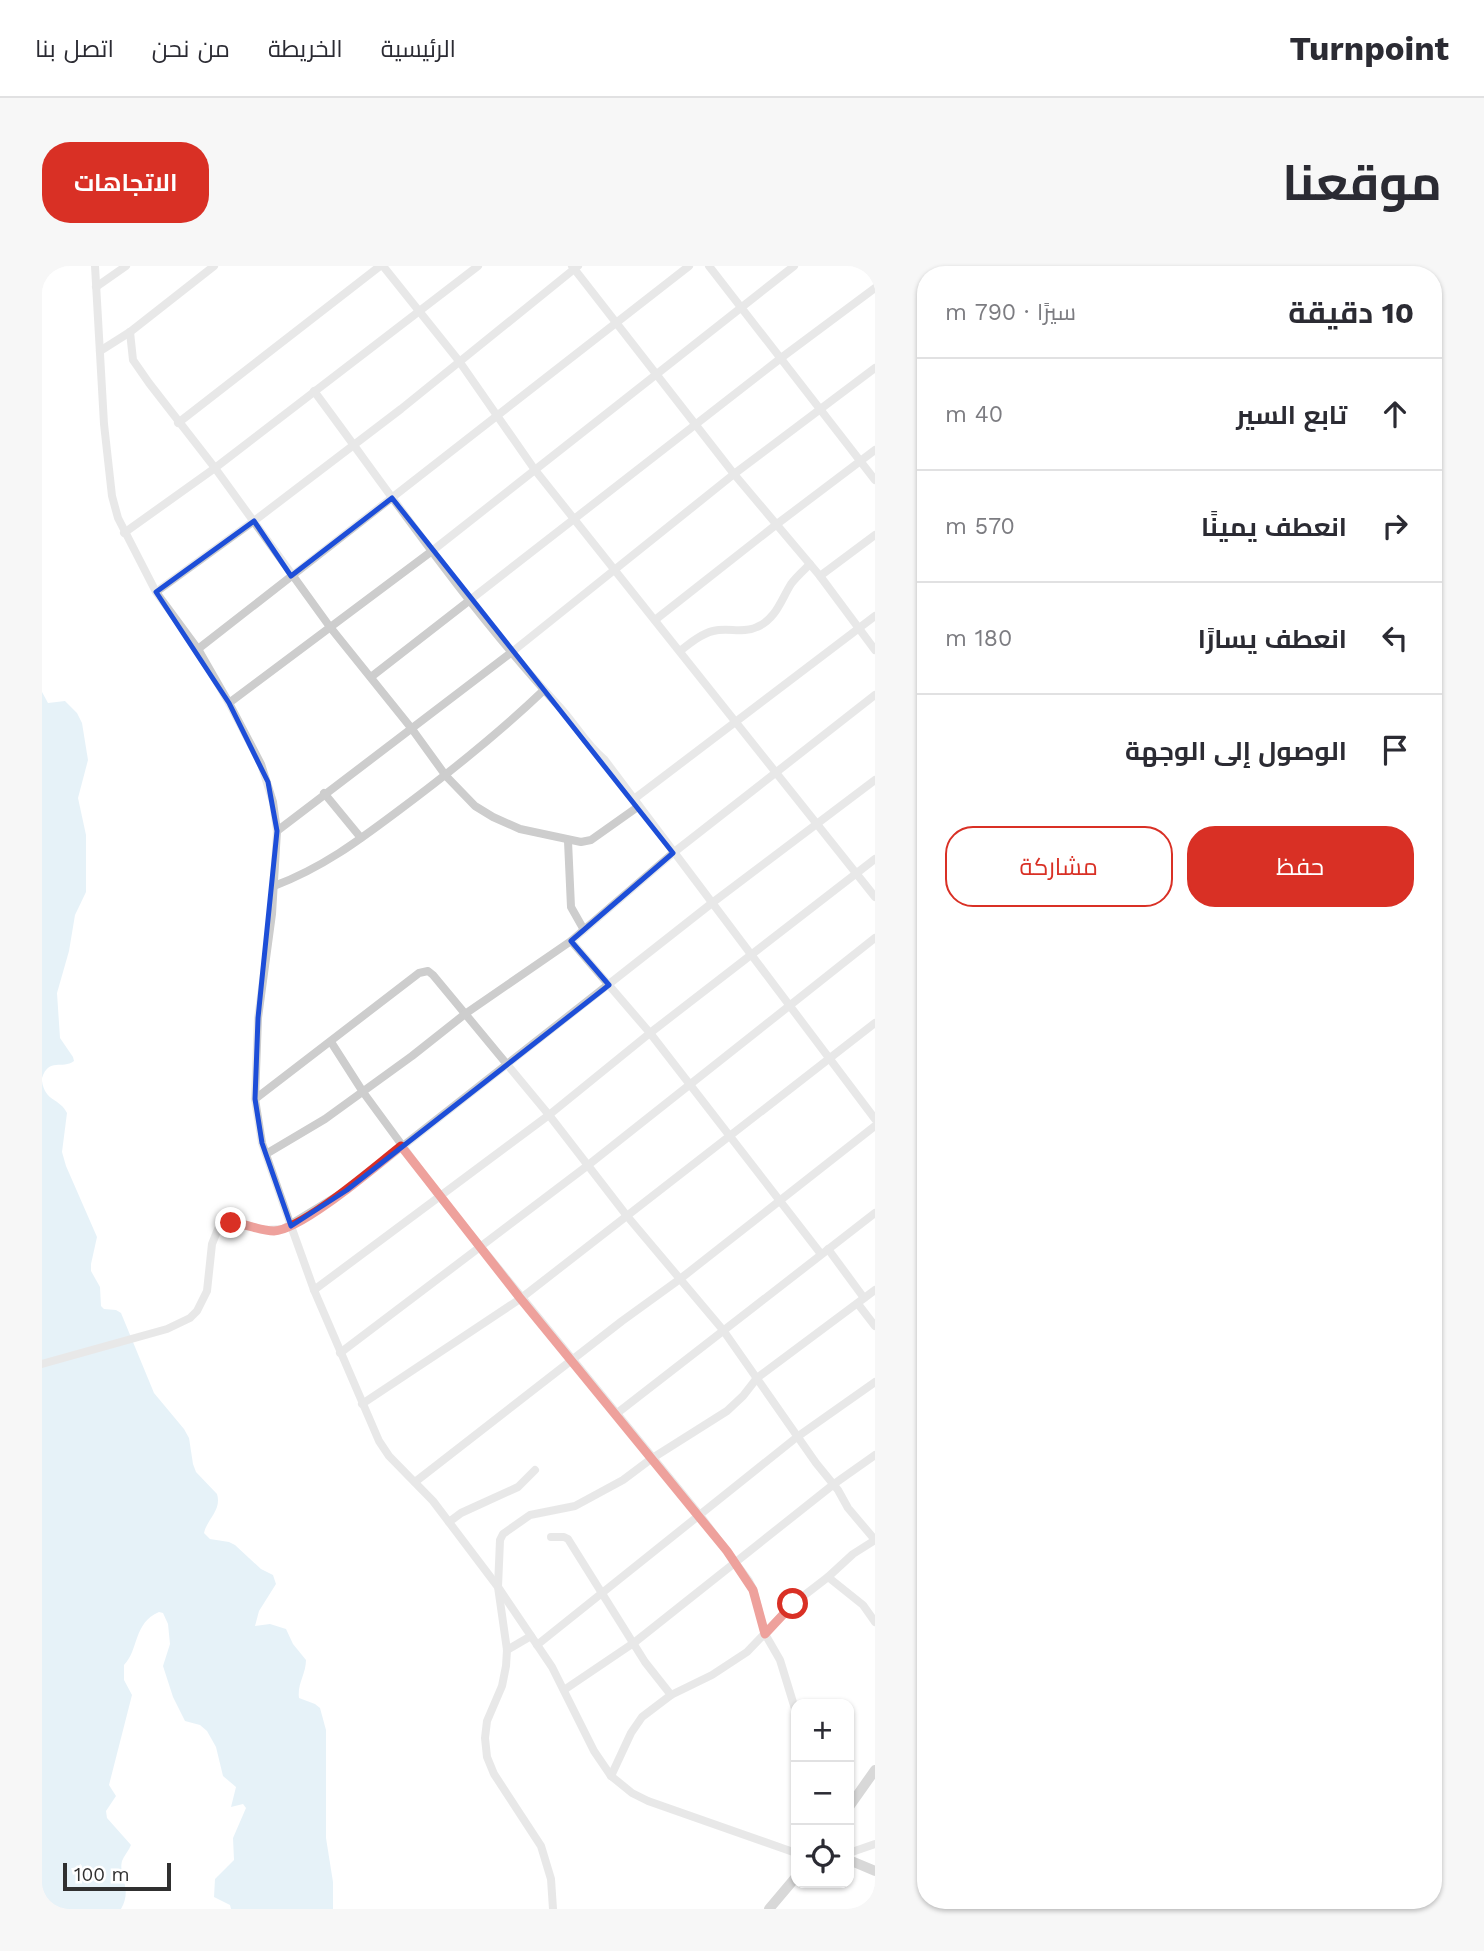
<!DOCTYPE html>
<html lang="ar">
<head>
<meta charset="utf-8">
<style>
  :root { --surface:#fff; --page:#f7f7f7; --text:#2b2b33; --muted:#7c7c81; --line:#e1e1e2; --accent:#d93025 }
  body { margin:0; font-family:"Work Sans",Cairo,sans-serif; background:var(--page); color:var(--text); direction:rtl }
  .controls { position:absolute; right:21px; bottom:21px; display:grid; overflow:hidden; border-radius:14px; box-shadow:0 2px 5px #0004 }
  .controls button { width:63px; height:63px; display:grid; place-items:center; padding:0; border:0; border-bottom:2px solid var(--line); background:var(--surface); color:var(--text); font:35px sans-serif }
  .scale { position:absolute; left:21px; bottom:18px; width:108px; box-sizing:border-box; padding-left:7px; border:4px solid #303030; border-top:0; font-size:19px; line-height:24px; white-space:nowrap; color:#303030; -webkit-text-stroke:5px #fff; paint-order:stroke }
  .stop { position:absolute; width:21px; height:21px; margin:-16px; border:5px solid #d93025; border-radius:50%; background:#fff }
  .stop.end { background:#d93025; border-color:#fff; box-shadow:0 2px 7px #0008 }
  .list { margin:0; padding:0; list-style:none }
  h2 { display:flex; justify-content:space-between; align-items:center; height:91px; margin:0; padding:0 28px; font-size:30px }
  h2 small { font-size:23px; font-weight:400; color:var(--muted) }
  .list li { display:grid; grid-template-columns:46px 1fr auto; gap:21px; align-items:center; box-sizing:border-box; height:112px; padding:0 28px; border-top:2px solid var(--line) }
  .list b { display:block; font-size:26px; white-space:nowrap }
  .list em { font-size:23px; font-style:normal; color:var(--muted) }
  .actions { display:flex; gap:14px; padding:21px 28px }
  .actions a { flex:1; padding:16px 0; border:2px solid var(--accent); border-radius:28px; text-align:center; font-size:24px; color:var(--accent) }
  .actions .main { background:var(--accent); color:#fff }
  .icon { flex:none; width:38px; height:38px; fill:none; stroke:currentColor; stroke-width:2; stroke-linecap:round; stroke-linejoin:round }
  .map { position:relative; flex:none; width:833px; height:1643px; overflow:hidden; direction:ltr; border-radius:28px }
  header { display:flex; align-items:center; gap:42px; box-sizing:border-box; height:98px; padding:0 35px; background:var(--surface); border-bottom:2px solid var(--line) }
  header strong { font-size:33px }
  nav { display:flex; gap:38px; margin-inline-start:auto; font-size:24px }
  .intro { display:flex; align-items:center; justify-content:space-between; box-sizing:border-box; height:168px; padding:0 42px }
  h1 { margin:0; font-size:49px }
  .button { padding:18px 32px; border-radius:28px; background:var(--accent); color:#fff; font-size:24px; font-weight:700 }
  main { display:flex; gap:42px; padding:0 42px }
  aside { flex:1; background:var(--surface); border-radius:28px; box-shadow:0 2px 5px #0004 }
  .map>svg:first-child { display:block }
  .water { fill:#c8e2f0 }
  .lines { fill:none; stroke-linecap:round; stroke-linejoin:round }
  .minor { stroke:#cdcdcd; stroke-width:8 }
  .major { stroke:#a8a8a8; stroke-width:10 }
  .route { stroke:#d93025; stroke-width:9 }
  .marked { fill:none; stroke:#1d4ed8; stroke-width:5; stroke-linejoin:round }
</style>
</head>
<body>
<header>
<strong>Turnpoint</strong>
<nav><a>الرئيسية</a><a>الخريطة</a><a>من نحن</a><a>اتصل بنا</a></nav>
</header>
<div class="intro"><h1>موقعنا</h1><a class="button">الاتجاهات</a></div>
<main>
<aside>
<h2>10 دقيقة<small>سيرًا · 790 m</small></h2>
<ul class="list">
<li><svg class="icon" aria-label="ahead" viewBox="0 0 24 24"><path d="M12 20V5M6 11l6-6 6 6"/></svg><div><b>تابع السير</b></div><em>40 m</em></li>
<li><svg class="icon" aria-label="right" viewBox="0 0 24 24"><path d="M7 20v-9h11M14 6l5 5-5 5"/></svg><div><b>انعطف يمينًا</b></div><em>570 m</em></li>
<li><svg class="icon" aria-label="left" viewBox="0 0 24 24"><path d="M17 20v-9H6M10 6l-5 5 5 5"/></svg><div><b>انعطف يسارًا</b></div><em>180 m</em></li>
<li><svg class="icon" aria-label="arrive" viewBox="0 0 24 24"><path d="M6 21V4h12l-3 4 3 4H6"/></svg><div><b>الوصول إلى الوجهة</b></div></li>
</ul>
<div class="actions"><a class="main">حفظ</a><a>مشاركة</a></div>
</aside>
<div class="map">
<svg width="833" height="1643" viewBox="0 0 833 1643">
  <rect width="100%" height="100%" fill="#fff"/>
  <!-- water -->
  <g class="water">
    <path d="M 0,426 L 6,437 L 23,435 L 35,447 L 40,457 L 46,494 L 36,532 L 44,569 L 44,626 L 33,649 L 27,685 L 15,727 L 18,772 L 31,791 L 32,795 C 20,804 7,791 0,812 Z"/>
    <path d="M 0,815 C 3,836 18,832 25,847 L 20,886 L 24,900 L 55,971 L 49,998 L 49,1005 L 58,1021 L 59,1040 L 62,1043 L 74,1044 L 79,1047 L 112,1127 L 142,1163 L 147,1172 L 151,1198 L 154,1206 L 175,1228 C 180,1244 165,1253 162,1267 L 168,1273 L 187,1276 L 193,1279 L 219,1303 L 231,1309 L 234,1318 L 217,1345 L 213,1360 L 228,1358 L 244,1363 L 251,1378 L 264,1394 C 264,1408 255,1418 257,1432 L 273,1438 L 278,1442 L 284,1464 L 284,1572 L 291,1616 L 291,1643 L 189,1643 L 188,1639 L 172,1631 L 173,1613 L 192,1594 L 191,1572 L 204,1542 L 201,1538 L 189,1541 L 194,1521 L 181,1510 L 174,1481 L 165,1465 L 158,1459 L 143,1455 L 131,1431 L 121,1400 L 128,1378 L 126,1358 L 121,1347 L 117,1346 C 91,1357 97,1384 82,1399 L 82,1414 L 90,1429 L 67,1519 L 74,1530 L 64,1545 L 65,1552 L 89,1579 C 87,1584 82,1590 80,1595 C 76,1611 91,1622 79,1643 L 0,1643 Z"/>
  </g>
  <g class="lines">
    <!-- minor -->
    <g class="minor">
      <path d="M 53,0 L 62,158 L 70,230 L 76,252 L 114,326 L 156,383 L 187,437 L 219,498 L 231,536 L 235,565 L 230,648 L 216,752 L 213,833 L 220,877 L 249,960 L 272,1024 L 337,1175 L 347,1190 L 391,1235 L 456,1321 L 510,1401 L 552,1485 L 569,1510 L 590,1527 L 606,1535 L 754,1587"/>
      <path d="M 341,0 L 417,95 L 493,204 L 833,631"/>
      <path d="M 530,0 L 692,208 L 778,310 L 833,384"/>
      <path d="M 667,0 L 833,214"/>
      <path d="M 830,0 L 833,5"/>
      <path d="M 54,21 L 84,0"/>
      <path d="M 88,66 L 91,94 L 107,117 L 173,202 L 288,361 L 370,463 L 404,510 L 433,540 L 451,551 L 478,563 L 539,576 L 549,574 L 597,540"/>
      <path d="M 58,85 L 88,66 L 172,0"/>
      <path d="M 272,125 C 350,230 425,340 514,437 C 532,455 542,477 562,493 L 833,853"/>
      <path d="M 136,157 L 338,0"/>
      <path d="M 82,267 L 173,202 L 436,0"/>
      <path d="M 778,310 L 833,269"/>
      <path d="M 114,326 L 212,255 L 359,143 L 536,0"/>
      <path d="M 613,354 L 735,258 L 833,184"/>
      <path d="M 156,383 L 647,0"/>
      <path d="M 638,385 C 648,377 659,368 671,365 C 686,361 701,368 715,361 C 734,353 739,334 749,318 C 754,311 762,304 768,298"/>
      <path d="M 329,411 L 739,92 L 833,22"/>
      <path d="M 187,437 L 390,285 L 752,0"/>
      <path d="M 282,527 L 319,572"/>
      <path d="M 592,533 L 833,350"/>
      <path d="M 235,565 L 470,386 L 692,208 L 833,102"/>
      <path d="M 526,575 L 529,641 L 542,664"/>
      <path d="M 232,620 C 280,602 316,575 356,545 C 407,507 456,468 502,424"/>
      <path d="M 529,675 L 608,767 L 779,988"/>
      <path d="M 289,776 L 321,826 L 398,931 L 657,1248 L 707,1315 L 711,1323 L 723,1368 L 738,1394 L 754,1446"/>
      <path d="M 213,833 L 377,707 L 386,705 L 391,709 L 507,849 L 585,950 L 681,1064 L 774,1197 L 796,1224 L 806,1242 L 833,1274"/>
      <path d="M 224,888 L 283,853 L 370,790 L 423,748 L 529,675 L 631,587 L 833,429"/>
      <path d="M 786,983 L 822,1032"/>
      <path d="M 272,1024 L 507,849 L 608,767 L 833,593"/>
      <path d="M 816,1038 L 833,1060"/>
      <path d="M 298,1087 L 545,900 L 833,672"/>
      <path d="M 0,1098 L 125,1063 L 148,1052 L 155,1045 L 165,1025 L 170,978 L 176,963 L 181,959 L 197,957 L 223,964 L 241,963 L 305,924 L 670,637 L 833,514"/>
      <path d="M 320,1138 L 478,1033 L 833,757"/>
      <path d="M 574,1148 L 833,947"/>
      <path d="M 373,1216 L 580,1055 L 638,1013 L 833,860"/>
      <path d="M 407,1256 L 419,1247 L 476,1221 L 493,1204"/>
      <path d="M 509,1271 L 522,1271 L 526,1273 L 603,1396 L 629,1429"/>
      <path d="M 786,1311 L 821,1339 L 833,1356"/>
      <path d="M 495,1379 L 755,1171 L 833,1116"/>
      <path d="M 465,1384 L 489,1370"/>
      <path d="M 522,1424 L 593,1376 L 792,1218 L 833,1189"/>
      <path d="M 569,1510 L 589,1467 L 600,1451 L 629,1429 L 670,1409 L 705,1386 L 751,1338 L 786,1311 L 811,1288 L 833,1274"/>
      <path d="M 807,1587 L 833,1578"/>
      <path d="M 511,1643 L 509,1613 L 499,1580 L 452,1508 L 445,1491 L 443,1472 L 445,1455 L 460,1420 L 464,1400 L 465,1384 L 456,1321 L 458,1274 L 461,1268 L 488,1249 L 533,1240 L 581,1214 L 609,1193 L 685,1145 L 701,1130 L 715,1112 L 833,1024"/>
    </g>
    <!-- major -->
    <g class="major">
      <path d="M 807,1541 L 833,1504"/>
      <path d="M 807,1594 L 833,1605"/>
      <path d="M 727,1643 L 754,1611"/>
    </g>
  </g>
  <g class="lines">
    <!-- route -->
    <path class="route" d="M 189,957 C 204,957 217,965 232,965 C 260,964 335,899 359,880 L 478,1032 L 685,1285 L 711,1324 L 723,1368 L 751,1338"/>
  </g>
  <!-- marked area -->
  <path d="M0 0H833V1643H0ZM 350,232 L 631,587 L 529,675 L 567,719 L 305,924 L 249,960 L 220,877 L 213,833 L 216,752 L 235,565 L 226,516 L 187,437 L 114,326 L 212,255 L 249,310 Z" fill="#fff" fill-opacity=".55" fill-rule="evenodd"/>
  <path class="marked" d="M 350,232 L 631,587 L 529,675 L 567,719 L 305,924 L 249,960 L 220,877 L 213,833 L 216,752 L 235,565 L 226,516 L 187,437 L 114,326 L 212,255 L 249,310 Z"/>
</svg>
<div class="controls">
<button>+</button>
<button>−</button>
<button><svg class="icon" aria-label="locate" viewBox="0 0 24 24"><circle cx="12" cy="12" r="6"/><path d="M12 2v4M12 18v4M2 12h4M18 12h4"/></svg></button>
</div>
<div class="scale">100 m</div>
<div class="stop" style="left:751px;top:1338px"></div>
<div class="stop end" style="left:189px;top:957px"></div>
</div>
</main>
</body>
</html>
